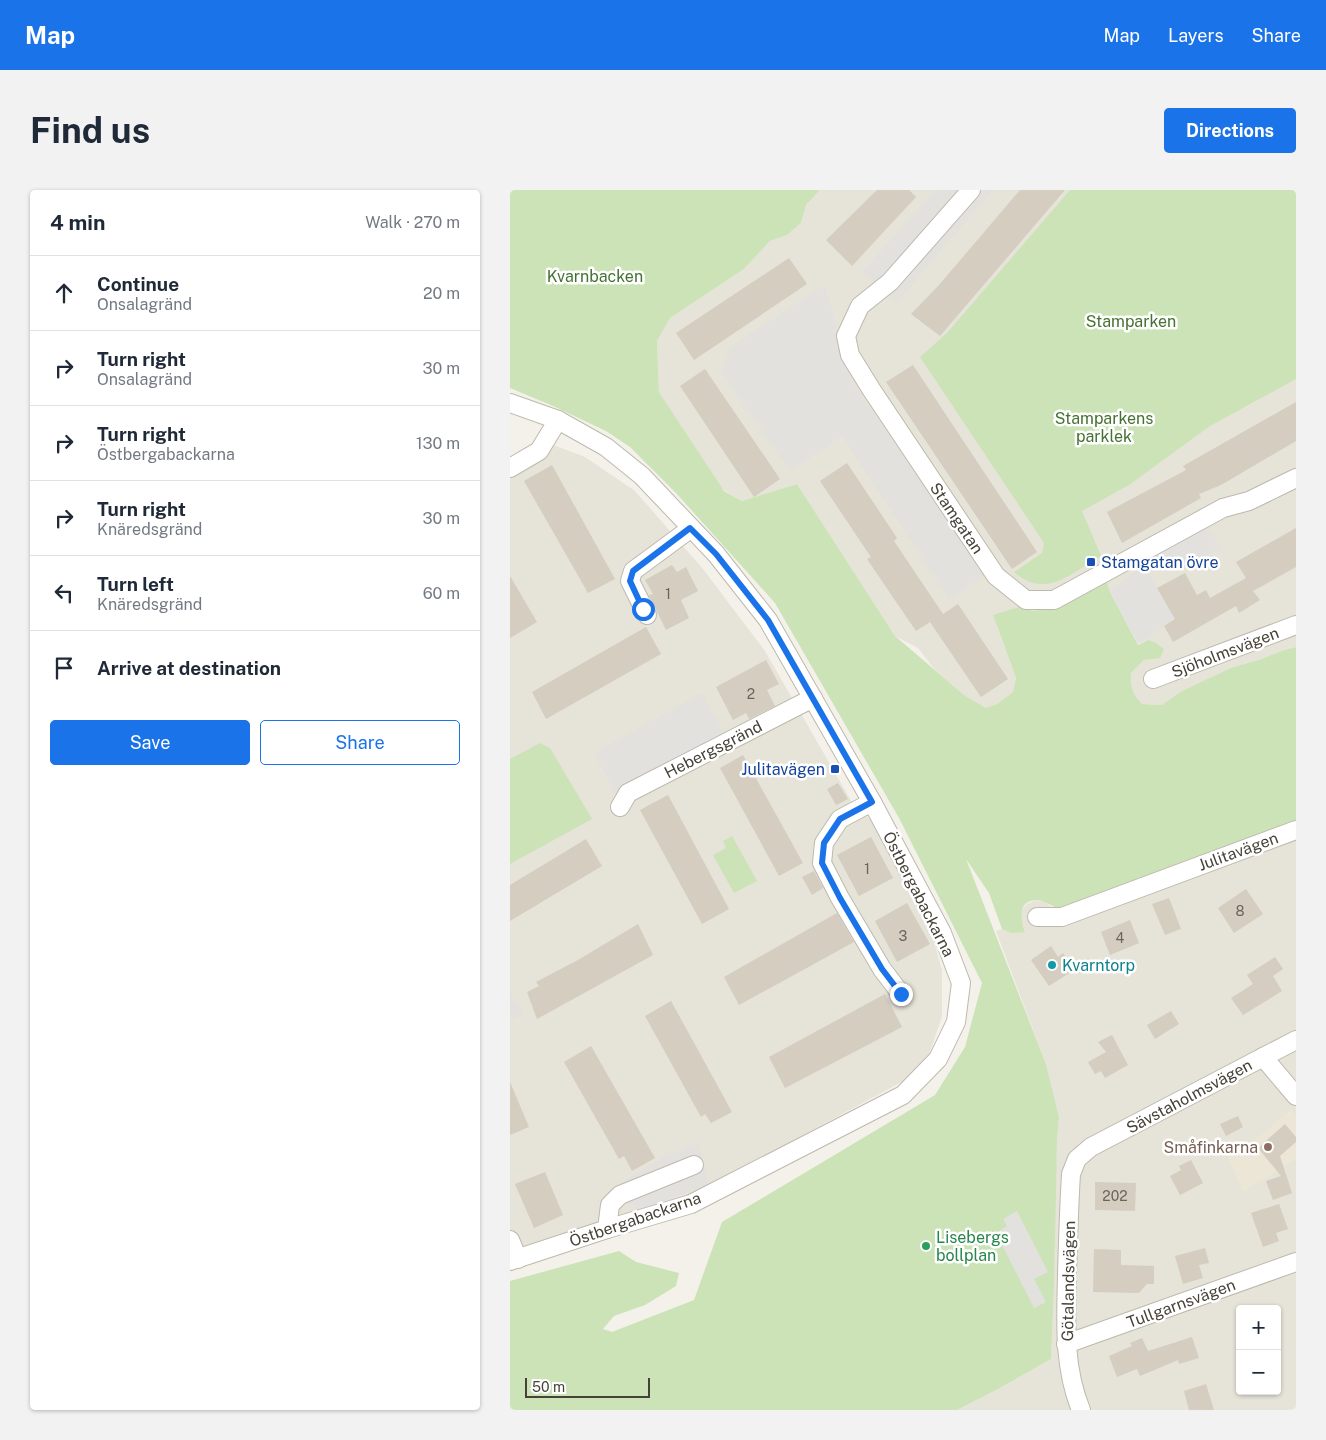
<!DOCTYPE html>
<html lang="en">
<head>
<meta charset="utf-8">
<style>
  :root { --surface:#fff; --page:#f2f2f3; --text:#1f2937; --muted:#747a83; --line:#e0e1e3; --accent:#1a73e8 }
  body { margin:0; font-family:"Public Sans",sans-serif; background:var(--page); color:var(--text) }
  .controls { position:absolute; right:15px; bottom:15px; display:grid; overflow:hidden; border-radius:5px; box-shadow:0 1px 4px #0004 }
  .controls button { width:45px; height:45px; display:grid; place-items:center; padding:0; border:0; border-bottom:1px solid var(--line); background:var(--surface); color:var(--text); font:25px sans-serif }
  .scale { position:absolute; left:15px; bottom:12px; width:125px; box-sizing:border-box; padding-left:5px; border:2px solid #464238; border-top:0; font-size:14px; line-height:18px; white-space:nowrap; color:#464238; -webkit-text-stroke:4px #fff; paint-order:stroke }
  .stop { position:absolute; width:15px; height:15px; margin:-11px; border:4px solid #1a73e8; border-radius:50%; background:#fff }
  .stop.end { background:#1a73e8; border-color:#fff; box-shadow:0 1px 5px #0008 }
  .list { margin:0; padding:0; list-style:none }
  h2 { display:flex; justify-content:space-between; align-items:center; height:65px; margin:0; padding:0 20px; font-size:21px }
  h2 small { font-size:16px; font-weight:400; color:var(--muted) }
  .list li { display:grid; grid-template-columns:32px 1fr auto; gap:15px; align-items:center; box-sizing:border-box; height:75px; padding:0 20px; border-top:1px solid var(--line) }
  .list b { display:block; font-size:19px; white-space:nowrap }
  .list p { margin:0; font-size:16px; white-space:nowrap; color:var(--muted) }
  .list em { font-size:16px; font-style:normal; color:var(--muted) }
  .actions { display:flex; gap:10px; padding:15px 20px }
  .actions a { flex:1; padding:11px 0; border:1px solid var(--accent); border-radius:5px; text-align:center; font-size:18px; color:var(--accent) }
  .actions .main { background:var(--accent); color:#fff }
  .icon { flex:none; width:28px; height:28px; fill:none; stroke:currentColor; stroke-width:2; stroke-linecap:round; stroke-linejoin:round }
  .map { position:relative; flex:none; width:786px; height:1220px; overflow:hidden; border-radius:5px }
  header { display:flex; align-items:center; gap:30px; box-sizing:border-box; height:70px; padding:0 25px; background:var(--accent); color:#fff }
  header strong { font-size:24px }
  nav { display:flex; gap:28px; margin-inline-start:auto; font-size:18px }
  .intro { display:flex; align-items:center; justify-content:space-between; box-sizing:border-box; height:120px; padding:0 30px }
  h1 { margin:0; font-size:35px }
  .button { padding:12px 22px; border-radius:5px; background:var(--accent); color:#fff; font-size:18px; font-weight:700 }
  main { display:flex; gap:30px; padding:0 30px }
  aside { flex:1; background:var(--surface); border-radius:5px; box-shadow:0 1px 4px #0004 }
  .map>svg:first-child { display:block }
  .residential { fill:#e6e3d8; fill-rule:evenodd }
  .education { fill:#ebe6d5 }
  .green { fill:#cce3b7 }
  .parking { fill:#e2e1de }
  .building { fill:#d4cdc0 }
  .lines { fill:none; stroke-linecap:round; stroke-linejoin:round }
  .street-casing { stroke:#beb9ad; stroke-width:20 }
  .street { stroke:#fff; stroke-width:18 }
  .route { stroke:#1a73e8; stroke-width:6 }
  .transit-dot { fill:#1a4fb4; stroke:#fff; stroke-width:2 }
  .culture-dot { fill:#0f9aa8; stroke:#fff; stroke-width:2 }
  .education-dot { fill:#8d6e63; stroke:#fff; stroke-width:2 }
  .leisure-dot { fill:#2e9e5b; stroke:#fff; stroke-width:2 }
  .labels { text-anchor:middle; stroke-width:5; stroke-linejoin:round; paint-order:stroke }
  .number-label { font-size:14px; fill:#6a655a }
  .park-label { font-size:16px; fill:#457231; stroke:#fff }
  .street-label { font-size:16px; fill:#464238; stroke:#fff }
  .transit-label { font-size:16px; fill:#164399; stroke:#fff; text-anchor:start }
  .culture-label { font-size:16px; fill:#0d838f; stroke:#fff; text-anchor:start }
  .education-label { font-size:16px; fill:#785e54; stroke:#fff; text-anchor:end }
  .leisure-label { font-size:16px; fill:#27864d; stroke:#fff; text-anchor:start }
</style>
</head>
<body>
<header>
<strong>Map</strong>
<nav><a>Map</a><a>Layers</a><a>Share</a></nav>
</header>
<div class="intro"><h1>Find us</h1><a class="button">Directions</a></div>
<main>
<aside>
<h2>4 min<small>Walk · 270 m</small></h2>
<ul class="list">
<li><svg class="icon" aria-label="ahead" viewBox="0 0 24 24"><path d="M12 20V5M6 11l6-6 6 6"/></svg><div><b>Continue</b><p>Onsalagränd</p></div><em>20 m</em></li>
<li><svg class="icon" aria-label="right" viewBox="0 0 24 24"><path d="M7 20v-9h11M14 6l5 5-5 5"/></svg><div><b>Turn right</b><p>Onsalagränd</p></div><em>30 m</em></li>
<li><svg class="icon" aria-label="right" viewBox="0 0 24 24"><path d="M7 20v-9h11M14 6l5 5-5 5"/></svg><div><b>Turn right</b><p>Östbergabackarna</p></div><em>130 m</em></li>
<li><svg class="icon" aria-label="right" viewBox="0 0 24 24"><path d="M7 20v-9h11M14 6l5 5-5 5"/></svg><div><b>Turn right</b><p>Knäredsgränd</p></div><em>30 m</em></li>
<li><svg class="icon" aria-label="left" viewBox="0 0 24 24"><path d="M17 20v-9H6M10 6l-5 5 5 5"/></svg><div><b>Turn left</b><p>Knäredsgränd</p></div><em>60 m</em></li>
<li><svg class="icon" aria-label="arrive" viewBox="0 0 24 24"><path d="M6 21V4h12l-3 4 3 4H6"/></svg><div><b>Arrive at destination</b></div></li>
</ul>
<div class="actions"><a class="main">Save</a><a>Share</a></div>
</aside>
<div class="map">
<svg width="786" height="1220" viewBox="0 0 786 1220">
  <rect width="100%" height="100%" fill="#f3f1ea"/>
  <!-- residential -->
  <g class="residential">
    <path d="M 310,0 L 786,0 L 786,457 L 774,460 L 670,502 L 652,515 L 631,514 L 624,506 L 620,496 L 621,483 L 634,470 L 638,450 L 628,454 L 600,402 L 596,391 L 543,417 L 524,421 L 511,417 L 487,437 L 506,488 L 503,502 L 487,514 L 476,518 L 454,505 L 425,480 L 408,458 L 385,446 L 287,294 L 232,311 L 212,299 L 149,202 L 147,151 L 160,128 L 234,79 L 260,51 L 277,45 L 291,33 L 296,15 Z"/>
    <path d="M 30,250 L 75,267 L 125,301 L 193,379 L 255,461 L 344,616 L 361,630 L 424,751 L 432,781 L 432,826 L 420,862 L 399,888 L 185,1003 L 115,1028 L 0,1060 L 0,268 Z"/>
    <path d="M 786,633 L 786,1220 L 447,1220 L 488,1199 L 541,1169 L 544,1098 L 545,1003 L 547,950 L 549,927 L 536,874 L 486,741 L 492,739 L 501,743 L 515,741 L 511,729 L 512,720 L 517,714 L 526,710 L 535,712 L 541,717 ZM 730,1119 L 767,1119 L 767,1201 L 730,1201 Z"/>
  </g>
  <!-- education -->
  <path class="education" d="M 781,919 L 786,925 L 786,969 L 733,1002 L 716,963 L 744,951 Z"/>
  <!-- green -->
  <g class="green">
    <path d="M 0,0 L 310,0 L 296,15 L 291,33 L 277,45 L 260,51 L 234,79 L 160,128 L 147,151 L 149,202 L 214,301 L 232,311 L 287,294 L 385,446 L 454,505 L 476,518 L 487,514 L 503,502 L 506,488 L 483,425 L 509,417 L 524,421 L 543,417 L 596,390 L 600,402 L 628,455 L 638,450 L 646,453 L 654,459 L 650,468 L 634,470 L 621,483 C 620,497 622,504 632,514 L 652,515 L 670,502 L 721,478 L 749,470 L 774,460 L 786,457 L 786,633 L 555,718 C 541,719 535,709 525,710 C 507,712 511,730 515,742 L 501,743 L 492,739 L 479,703 L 456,669 L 536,874 L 549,927 L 547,950 L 544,1098 L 541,1169 L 488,1199 L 447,1220 L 0,1220 L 0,1091 L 109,1061 L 126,1072 L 169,1083 L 166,1096 L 135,1115 L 104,1126 L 93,1139 L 102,1142 L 184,1110 L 212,1032 L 425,905 L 455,857 L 472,793 L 389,628 L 265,413 L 166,303 L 120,257 L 96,241 L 43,216 L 0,198 Z"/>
    <path d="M 560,0 L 786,0 L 786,189 L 700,236 L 619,295 L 572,321 L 591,366 C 561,383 536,410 504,382 L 532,363 L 534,353 L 410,167 L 437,143 Z"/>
    <path d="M 30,553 L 40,558 L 82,629 L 0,674 L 0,569 Z"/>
    <path d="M 222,646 L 247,691 L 224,703 L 203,665 L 216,658 L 213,651 Z"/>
  </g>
  <!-- parking -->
  <g class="parking">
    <path d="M 426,0 L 483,0 L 387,112 L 352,82 Z"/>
    <path d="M 315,95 L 340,189 L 475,386 L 439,409 L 332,246 L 280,281 L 211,181 L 222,156 Z"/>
    <path d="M 697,335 L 710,358 L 676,377 L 670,366 L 641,382 L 634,371 Z"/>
    <path d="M 634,374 L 665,429 L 628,454 L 600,402 Z"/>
    <path d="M 192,503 L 214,543 L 106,604 L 84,563 Z"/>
    <path d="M 0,803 L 14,824 L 0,830 Z"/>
    <path d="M 188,953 L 199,994 L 129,1020 L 118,1013 L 111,993 L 151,968 Z"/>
    <path d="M 507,1021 L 538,1082 L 524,1089 L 536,1112 L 524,1118 L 486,1043 L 497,1036 L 493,1029 Z"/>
  </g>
  <!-- building -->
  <g class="building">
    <path d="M 367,0 L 399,0 L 406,7 L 342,76 L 316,50 Z"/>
    <path d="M 510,0 L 555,0 L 430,146 L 401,124 L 429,95 Z"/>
    <path d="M 279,68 L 297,94 L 184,170 L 166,143 Z"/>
    <path d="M 403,175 L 527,362 L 502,379 L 376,192 Z"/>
    <path d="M 195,179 L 270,289 L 244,307 L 170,196 Z"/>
    <path d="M 786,212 L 786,251 L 711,295 L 689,304 L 691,308 L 612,353 L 597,322 L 676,280 L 673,276 Z"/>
    <path d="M 337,273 L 387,348 L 384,351 L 433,424 L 448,414 L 498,489 L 471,507 L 420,432 L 406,441 L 357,369 L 361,367 L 310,291 Z"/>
    <path d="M 42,275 L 105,389 L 78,403 L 14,291 Z"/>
    <path d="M 786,338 L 786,377 L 743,401 L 750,410 L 729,423 L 726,416 L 663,452 L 654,436 L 665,429 L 647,398 L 675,383 L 687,405 L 696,400 L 700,408 L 736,388 L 726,372 Z"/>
    <path d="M 162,375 L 167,382 L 176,377 L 188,401 L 171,410 L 179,428 L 156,440 L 139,405 L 143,404 L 135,390 Z"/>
    <path d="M 0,386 L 27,432 L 0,448 Z"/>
    <path d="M 136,437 L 151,464 L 36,529 L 22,502 Z"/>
    <path d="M 256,470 L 269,494 L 257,500 L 265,516 L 239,529 L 236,523 L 223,530 L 206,497 Z"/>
    <path d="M 233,565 L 293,673 L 269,686 L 210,578 Z"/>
    <path d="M 328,593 L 338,609 L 326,615 L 317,599 Z"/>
    <path d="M 158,605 L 219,719 L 192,734 L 130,620 Z"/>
    <path d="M 361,647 L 383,688 L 349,706 L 327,665 Z"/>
    <path d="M 76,649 L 92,676 L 0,731 L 0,695 Z"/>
    <path d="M 304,681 L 313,698 L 302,705 L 292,687 Z"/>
    <path d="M 736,699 L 753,724 L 724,743 L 708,718 Z"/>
    <path d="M 659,708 L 671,739 L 655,745 L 642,714 Z"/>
    <path d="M 397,713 L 420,754 L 387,772 L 365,731 Z"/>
    <path d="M 327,723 L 344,752 L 229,815 L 214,787 Z"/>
    <path d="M 620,730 L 629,753 L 600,765 L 591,742 Z"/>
    <path d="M 128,734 L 143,765 L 27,829 L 17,802 L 29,796 L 26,792 L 68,770 Z"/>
    <path d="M 541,756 L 548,767 L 553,763 L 564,780 L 539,796 L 521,770 Z"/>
    <path d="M 765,767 L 773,779 L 763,786 L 772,801 L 733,825 L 721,808 L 743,794 L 737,785 Z"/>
    <path d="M 375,804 L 392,837 L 275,898 L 259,867 Z"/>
    <path d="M 161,811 L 222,922 L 201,933 L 195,924 L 191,927 L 135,826 Z"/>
    <path d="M 661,821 L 669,834 L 645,849 L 637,835 Z"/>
    <path d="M 602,845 L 618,875 L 595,888 L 591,881 L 585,884 L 578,872 L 596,862 L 588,852 Z"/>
    <path d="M 81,856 L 145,968 L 122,981 L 114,966 L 109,969 L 54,872 Z"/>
    <path d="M 0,892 L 19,937 L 0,945 Z"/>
    <path d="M 728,926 L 733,937 L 716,946 L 710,934 Z"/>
    <path d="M 775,934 L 786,947 L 786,952 L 770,966 L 782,1003 L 763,1010 L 756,991 L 771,986 L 748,958 Z"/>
    <path d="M 681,970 L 693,993 L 670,1005 L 660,986 L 671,980 L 669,976 Z"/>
    <path d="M 35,982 L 53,1025 L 24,1038 L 5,994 Z"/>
    <path d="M 585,992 L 626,993 L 625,1021 L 585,1020 Z"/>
    <path d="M 769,1014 L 778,1039 L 766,1043 L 769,1051 L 753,1057 L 741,1023 Z"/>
    <path d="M 695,1058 L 699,1073 L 689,1075 L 693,1088 L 673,1094 L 665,1066 Z"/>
    <path d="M 584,1059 L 611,1060 L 611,1075 L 644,1076 L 644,1094 L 637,1094 L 629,1103 L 583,1102 Z"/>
    <path d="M 682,1147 L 689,1168 L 669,1174 L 668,1170 L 630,1186 L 627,1179 L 607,1187 L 599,1166 L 622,1156 L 620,1153 L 632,1148 L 638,1161 Z"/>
    <path d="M 696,1194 L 704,1220 L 679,1220 L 674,1201 Z"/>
  </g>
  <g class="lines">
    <defs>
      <g id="street">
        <path d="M 461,0 L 380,92 L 350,116 L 336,146 L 340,165 L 361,199 L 486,386 L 516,410 L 544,410 L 713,318 L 739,311 L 786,288"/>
        <path d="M 0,213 L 48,230 L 96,257 L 132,286 L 206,364 L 258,430 L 362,612 L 432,743 L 451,793 L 446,832 L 428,869 L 393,905 L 181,1014 L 97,1039 L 0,1071"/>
        <path d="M 0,278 L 29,261 L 48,230"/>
        <path d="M 137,425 L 120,391 L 123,381 L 180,339"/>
        <path d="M 643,489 L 786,435"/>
        <path d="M 362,612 L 330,629 L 314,653 L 312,673 L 330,708 L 372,779 L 391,804"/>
        <path d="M 110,617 L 118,603 L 303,508"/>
        <path d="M 527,727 L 552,727 L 786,640"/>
        <path d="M 753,867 L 786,906"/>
        <path d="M 97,1039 L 100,1015 L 110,1005 L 184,975"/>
        <path d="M 0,1050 L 8,1069"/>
        <path d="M 556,1154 L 786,1072"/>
        <path d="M 571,1220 C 553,1176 556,1131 557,1084 C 558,1050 559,1017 561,984 L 567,969 L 581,957 L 786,850"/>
      </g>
    </defs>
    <!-- street casing -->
    <use href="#street" class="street-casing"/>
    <!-- street -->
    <use href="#street" class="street"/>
  </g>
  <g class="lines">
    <!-- route -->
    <path class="route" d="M 133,419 L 120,391 L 123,381 L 180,338 L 206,364 L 258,430 L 362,612 L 330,629 L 314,653 L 312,673 L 330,708 L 372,779 L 391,804"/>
  </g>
  <!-- markers -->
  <g class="transit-dot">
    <rect x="576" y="367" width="10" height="10" rx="2.5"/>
    <rect x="320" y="574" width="10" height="10" rx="2.5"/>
  </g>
  <circle class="culture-dot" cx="542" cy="775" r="5"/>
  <circle class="education-dot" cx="758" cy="957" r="5"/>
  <circle class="leisure-dot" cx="416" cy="1056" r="5"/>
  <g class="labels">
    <!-- number labels -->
    <g class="number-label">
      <text x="158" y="409">1</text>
      <text x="241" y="509">2</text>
      <text x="357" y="684">1</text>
      <text x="730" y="726">8</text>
      <text x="393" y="751">3</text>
      <text x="610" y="753">4</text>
      <text x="605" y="1011">202</text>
    </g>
    <!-- park labels -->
    <g class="park-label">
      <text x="85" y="92">Kvarnbacken</text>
      <text x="621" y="137">Stamparken</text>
      <text x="594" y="234">Stamparkens<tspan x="594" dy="18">parklek</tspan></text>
    </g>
    <!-- street labels -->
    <g class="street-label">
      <text transform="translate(447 328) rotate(56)" y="6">Stamgatan</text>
      <text transform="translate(715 462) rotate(-21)" y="6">Sjöholmsvägen</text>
      <text transform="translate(203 559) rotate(-27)" y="6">Hebergsgränd</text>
      <text transform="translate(728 661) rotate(-20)" y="6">Julitavägen</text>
      <text transform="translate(409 704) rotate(63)" y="6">Östbergabackarna</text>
      <text transform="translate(679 906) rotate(-28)" y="6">Sävstaholmsvägen</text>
      <text transform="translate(125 1029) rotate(-19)" y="6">Östbergabackarna</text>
      <text transform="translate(558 1091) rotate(-89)" y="6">Götalandsvägen</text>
      <text transform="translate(671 1113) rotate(-20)" y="6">Tullgarnsvägen</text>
    </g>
    <!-- transit labels -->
    <g class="transit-label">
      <text x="591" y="378">Stamgatan övre</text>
      <text x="315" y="585" text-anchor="end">Julitavägen</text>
    </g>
    <!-- culture labels -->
    <g class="culture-label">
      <text x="552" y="781">Kvarntorp</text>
    </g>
    <!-- education labels -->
    <g class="education-label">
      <text x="748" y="963">Småfinkarna</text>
    </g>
    <!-- leisure labels -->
    <g class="leisure-label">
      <text x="426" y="1053">Lisebergs<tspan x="426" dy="18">bollplan</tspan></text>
    </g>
  </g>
</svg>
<div class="controls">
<button>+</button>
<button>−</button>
</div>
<div class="scale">50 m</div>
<div class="stop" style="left:133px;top:419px"></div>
<div class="stop end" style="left:391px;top:804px"></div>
</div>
</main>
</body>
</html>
